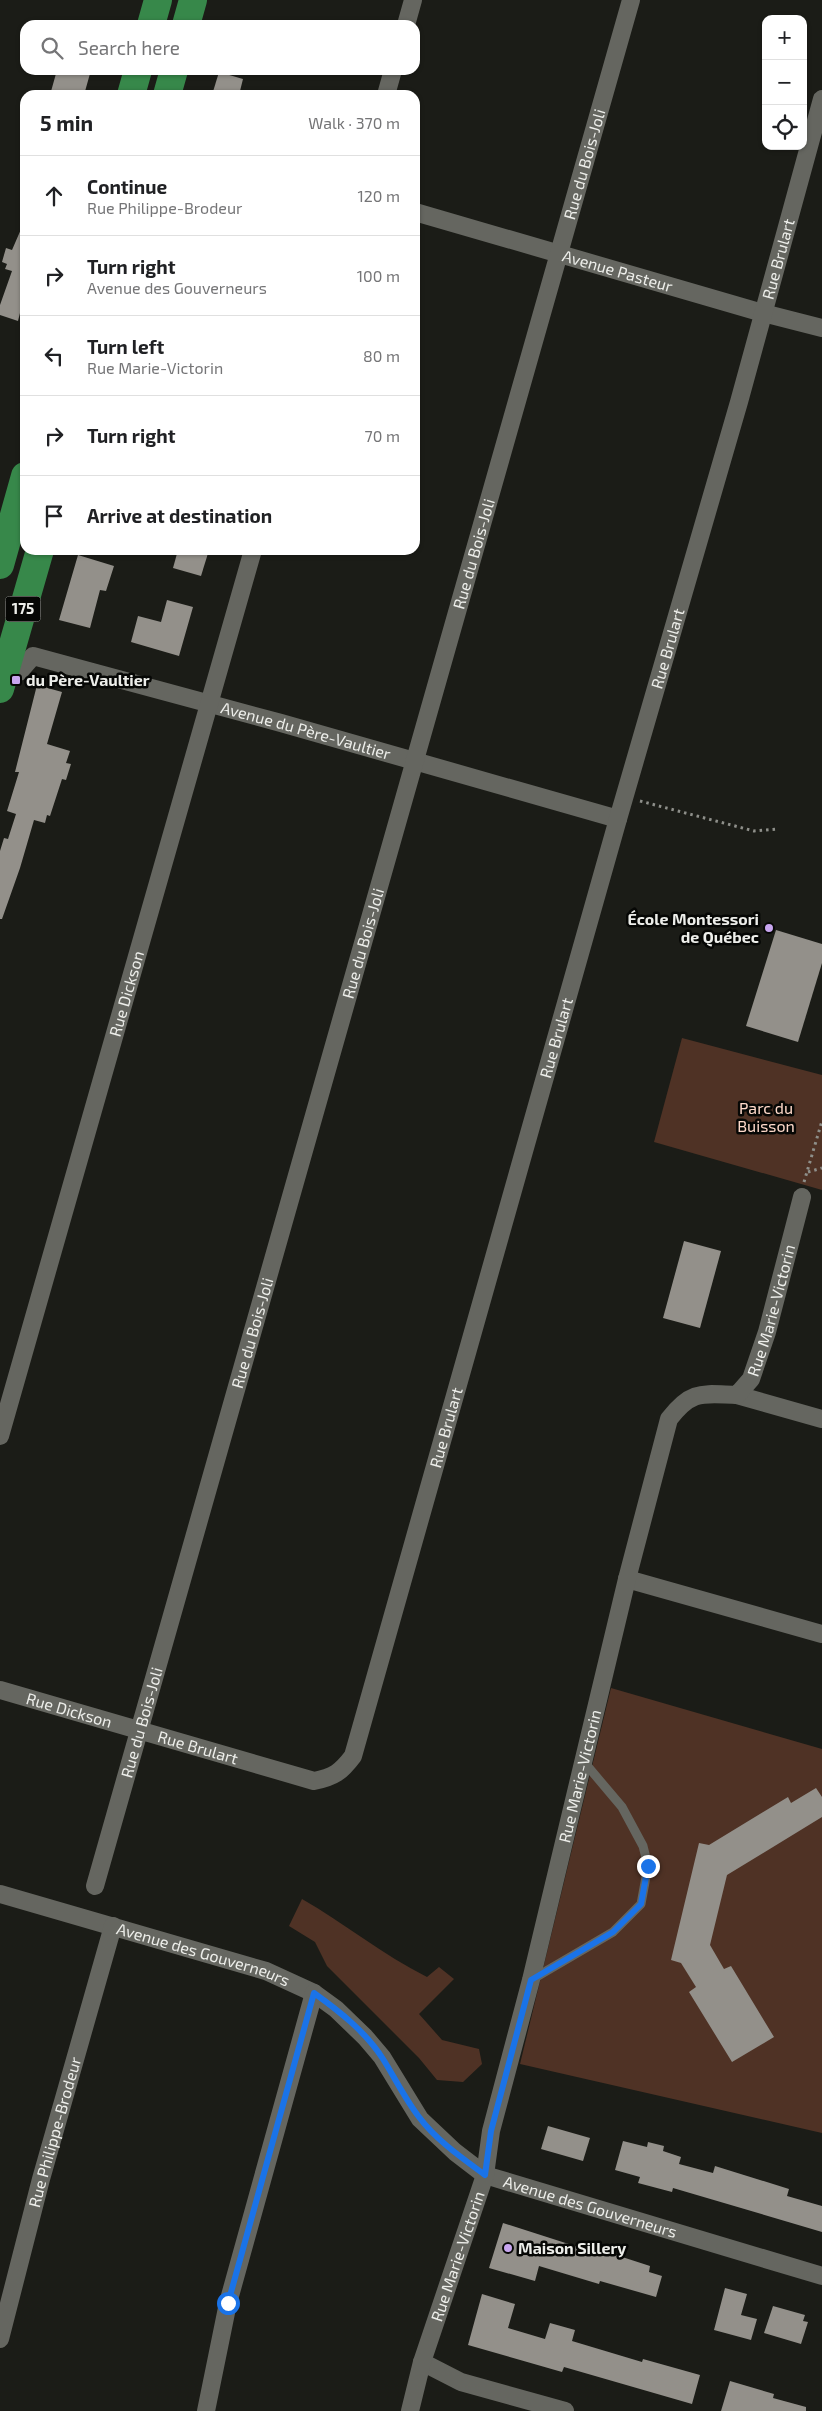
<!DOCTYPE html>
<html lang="en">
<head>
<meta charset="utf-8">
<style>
  :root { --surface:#fff; --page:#f2f2f2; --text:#202124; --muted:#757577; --line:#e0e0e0 }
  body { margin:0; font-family:"Exo 2",sans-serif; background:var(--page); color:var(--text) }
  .controls { position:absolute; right:15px; top:15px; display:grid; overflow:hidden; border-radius:10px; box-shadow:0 1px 4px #0004 }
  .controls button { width:45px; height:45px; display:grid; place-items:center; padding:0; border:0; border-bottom:1px solid var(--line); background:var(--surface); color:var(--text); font:25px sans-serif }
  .stop { position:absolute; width:15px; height:15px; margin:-11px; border:4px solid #1a73e8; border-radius:50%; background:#fff }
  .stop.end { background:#1a73e8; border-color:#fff; box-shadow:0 1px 5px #0008 }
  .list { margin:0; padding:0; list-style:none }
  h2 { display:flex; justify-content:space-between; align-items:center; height:65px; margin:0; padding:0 20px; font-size:21px }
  h2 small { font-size:16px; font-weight:400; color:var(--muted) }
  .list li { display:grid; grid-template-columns:32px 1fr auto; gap:15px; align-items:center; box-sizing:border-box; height:80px; padding:0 20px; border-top:1px solid var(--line) }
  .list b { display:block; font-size:19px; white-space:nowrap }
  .list p { margin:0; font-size:16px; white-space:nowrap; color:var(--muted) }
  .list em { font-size:16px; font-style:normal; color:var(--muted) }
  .icon { flex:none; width:28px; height:28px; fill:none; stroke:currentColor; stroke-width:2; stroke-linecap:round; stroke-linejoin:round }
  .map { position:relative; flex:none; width:822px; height:2411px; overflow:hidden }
  .search { position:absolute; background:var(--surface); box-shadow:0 1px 4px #0004; left:20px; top:20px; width:400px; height:55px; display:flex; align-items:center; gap:12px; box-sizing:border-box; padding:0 18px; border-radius:15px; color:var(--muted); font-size:19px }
  .panel { position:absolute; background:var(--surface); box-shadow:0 1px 4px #0004; left:20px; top:90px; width:400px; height:465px; border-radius:15px }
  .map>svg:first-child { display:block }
  .green { fill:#4f3225 }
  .building { fill:#93908a }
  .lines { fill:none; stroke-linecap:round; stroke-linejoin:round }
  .path { stroke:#8e8f8a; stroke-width:3; stroke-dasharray:2.5 4; stroke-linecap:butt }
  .lane { stroke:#656660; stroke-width:9 }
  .street { stroke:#656660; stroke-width:18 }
  .primary { stroke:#37884a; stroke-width:28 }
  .route { stroke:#1a73e8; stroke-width:6 }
  .poi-dot { fill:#c8a6ef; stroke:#060705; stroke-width:2 }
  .labels { text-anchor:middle; stroke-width:5; stroke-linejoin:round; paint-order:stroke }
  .shield { fill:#060705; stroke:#a8a9a5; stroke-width:1 }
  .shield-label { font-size:15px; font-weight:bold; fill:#edeeea }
  .street-label { font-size:16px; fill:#edeeea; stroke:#060705 }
  .poi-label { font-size:16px; font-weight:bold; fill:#edeeea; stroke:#060705; text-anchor:start }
  .park-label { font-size:16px; fill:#ffdaca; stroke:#060705 }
</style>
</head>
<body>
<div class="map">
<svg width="822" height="2411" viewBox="0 0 822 2411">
  <rect width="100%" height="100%" fill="#1b1c17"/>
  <!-- green -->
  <g class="green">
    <path d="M 682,1038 L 822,1075 L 822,1190 L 654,1142 Z"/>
    <path d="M 611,1688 L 822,1749 L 822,2133 L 520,2064 Z"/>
    <path d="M 302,1899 C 344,1923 383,1955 427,1977 L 439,1967 L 454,1979 L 419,2014 L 442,2040 L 479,2049 L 482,2064 L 463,2082 L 437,2080 L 419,2058 L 327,1966 L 315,1942 L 289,1926 Z"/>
  </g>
  <!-- building -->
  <g class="building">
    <path d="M 57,70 L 91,70 L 84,95 L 50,95 Z"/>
    <path d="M 219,72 L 243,79 L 239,95 L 212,95 Z"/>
    <path d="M 25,220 L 25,293 L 18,321 L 0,315 L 0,305 L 12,271 L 5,269 L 7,264 L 2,262 L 6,248 L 12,250 Z"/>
    <path d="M 178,550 L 209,550 L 201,576 L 173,568 Z"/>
    <path d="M 78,555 L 114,566 L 106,591 L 100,590 L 90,628 L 59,620 Z"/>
    <path d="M 167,600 L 193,607 L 179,656 L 131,642 L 138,616 L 161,622 Z"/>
    <path d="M 37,685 L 62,692 L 47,744 L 70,751 L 66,763 L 71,764 L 66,780 L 62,779 L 50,816 L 47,815 L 45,823 L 34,820 L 20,868 L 2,919 L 0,919 L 0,851 L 4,838 L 8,839 L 16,814 L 7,811 L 19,772 L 15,772 Z"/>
    <path d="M 776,930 L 822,944 L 822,963 L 798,1042 L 746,1026 Z"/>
    <path d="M 684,1241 L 721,1251 L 700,1328 L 663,1318 Z"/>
    <path d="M 816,1788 L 822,1797 L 822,1817 L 727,1875 L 710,1945 L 724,1969 L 731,1966 L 774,2037 L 732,2062 L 689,1992 L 696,1987 L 681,1963 L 671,1960 L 699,1843 L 709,1845 L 788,1797 L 791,1803 Z"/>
    <path d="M 548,2126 L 590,2138 L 583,2161 L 541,2149 Z"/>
    <path d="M 623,2141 L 647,2147 L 648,2142 L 664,2146 L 663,2151 L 681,2157 L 679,2164 L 713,2173 L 715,2166 L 789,2189 L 787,2196 L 822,2206 L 822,2232 L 673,2188 L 672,2192 L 638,2183 L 640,2177 L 615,2170 Z"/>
    <path d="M 503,2223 L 578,2247 L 579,2243 L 650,2266 L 649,2272 L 662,2276 L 656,2297 L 600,2281 L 599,2284 L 539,2266 L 535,2281 L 489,2268 Z"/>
    <path d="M 725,2288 L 747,2294 L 741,2315 L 757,2319 L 751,2340 L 714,2330 Z"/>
    <path d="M 482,2294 L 515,2304 L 508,2328 L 545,2339 L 550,2323 L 575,2330 L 572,2341 L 642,2362 L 643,2359 L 700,2375 L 692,2404 L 564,2367 L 562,2372 L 468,2345 Z"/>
    <path d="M 773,2306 L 805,2315 L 803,2321 L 808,2322 L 801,2344 L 764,2333 Z"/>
    <path d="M 730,2381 L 774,2394 L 773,2398 L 806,2407 L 806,2411 L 721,2411 Z"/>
  </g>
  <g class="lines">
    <!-- path -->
    <g class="path">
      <path d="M 640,801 L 754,831 L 777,829"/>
      <path d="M 808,1172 L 822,1168"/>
      <path d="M 804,1182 L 822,1121"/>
    </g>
    <!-- lane -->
    <path class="lane" d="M 531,1980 L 613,1932 L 641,1904 L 648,1866 L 643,1846 L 622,1807 L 584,1762"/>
    <!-- street -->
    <g class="street">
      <path d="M 406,25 L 413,0"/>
      <path d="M 386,95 L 393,70"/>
      <path id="s1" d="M 415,212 L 763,313 L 822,328"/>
      <path id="s2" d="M 0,666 L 19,672 L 33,656 L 281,723 L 618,819"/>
      <path d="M 737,1395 L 822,1419"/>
      <path id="s3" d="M 0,1436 L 253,550"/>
      <path d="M 627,1579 L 822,1634"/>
      <path id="s4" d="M 0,1690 L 314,1781 C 334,1777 341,1772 353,1756 L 618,819 L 739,402 L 822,99"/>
      <path id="s5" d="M 95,1886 L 631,0"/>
      <path id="s6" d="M 0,1894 L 266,1971 L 314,1993 L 336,2009 L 365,2037 L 382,2057 L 420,2119 L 455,2152 L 485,2175 L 822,2276"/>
      <path id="s7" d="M 0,2339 L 41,2179 L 113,1926"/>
      <path d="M 422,2362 L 461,2382 L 565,2411"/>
      <path d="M 206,2411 L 228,2303 L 314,1993"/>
      <path id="s8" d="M 410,2411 L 422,2362 L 485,2175 L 491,2131 L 531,1980 L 627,1579 L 669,1419 C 692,1389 703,1394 737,1395 L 751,1379 L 767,1332 L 802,1197"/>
    </g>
    <!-- primary -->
    <g class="primary">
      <path d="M 151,25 L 158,0"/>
      <path d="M 186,25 L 193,0"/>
      <path d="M 131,95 L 138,70"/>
      <path d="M 167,95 L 174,70"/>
      <path d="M 0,565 L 25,476"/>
      <path d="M 0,689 L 40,550"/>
    </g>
  </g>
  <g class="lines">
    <!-- route -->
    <path class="route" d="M 228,2303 L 314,1993 C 339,2011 366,2032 383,2059 C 395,2078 405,2099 419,2117 C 436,2140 462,2158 485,2175 L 491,2131 L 531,1980 L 613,1932 L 641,1904 L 648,1866"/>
  </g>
  <!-- markers -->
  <g class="poi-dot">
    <rect x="11" y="675" width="10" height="10" rx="2.5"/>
    <circle cx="769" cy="928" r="5"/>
    <circle cx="508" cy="2248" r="5"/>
  </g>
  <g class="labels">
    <!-- shield labels -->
    <rect class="shield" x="5.5" y="596.5" width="35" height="25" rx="4"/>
    <g class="shield-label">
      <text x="23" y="614">175</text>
    </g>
    <!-- street labels -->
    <g class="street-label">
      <text dy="6" stroke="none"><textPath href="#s5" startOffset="1790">Rue du Bois-Joli</textPath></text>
      <text dy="6" stroke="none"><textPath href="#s4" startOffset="1931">Rue Brulart</textPath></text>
      <text dy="6" stroke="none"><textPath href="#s1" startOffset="211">Avenue Pasteur</textPath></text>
      <text dy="6" stroke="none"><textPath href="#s5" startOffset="1385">Rue du Bois-Joli</textPath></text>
      <text dy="6" stroke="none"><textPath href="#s4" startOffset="1526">Rue Brulart</textPath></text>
      <text dy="6" stroke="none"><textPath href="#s2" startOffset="324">Avenue du Père-Vaultier</textPath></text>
      <text dy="6" stroke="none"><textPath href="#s5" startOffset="980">Rue du Bois-Joli</textPath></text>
      <text dy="6" stroke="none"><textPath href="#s3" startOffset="460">Rue Dickson</textPath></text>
      <text dy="6" stroke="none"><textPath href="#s4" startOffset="1121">Rue Brulart</textPath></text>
      <text dy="6" stroke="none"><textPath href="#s8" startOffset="1196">Rue Marie-Victorin</textPath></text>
      <text dy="6" stroke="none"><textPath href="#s5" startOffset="575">Rue du Bois-Joli</textPath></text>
      <text dy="6" stroke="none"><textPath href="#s4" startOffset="716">Rue Brulart</textPath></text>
      <text dy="6" stroke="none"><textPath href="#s4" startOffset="72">Rue Dickson</textPath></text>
      <text dy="6" stroke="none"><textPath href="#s5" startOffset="170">Rue du Bois-Joli</textPath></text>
      <text dy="6" stroke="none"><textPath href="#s4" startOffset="206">Rue Brulart</textPath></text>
      <text dy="6" stroke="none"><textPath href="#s8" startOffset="658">Rue Marie-Victorin</textPath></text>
      <text dy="6" stroke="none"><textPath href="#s6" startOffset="212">Avenue des Gouverneurs</textPath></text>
      <text dy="6" stroke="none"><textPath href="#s7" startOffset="214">Rue Philippe-Brodeur</textPath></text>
      <text dy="6" stroke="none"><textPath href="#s6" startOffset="692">Avenue des Gouverneurs</textPath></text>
      <text dy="6" stroke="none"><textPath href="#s8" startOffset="162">Rue Marie-Victorin</textPath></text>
    </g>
    <!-- poi labels -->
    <g class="poi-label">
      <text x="26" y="686">du Père-Vaultier</text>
      <text x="759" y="925" text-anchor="end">École Montessori<tspan x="759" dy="18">de Québec</tspan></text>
      <text x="518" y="2254">Maison Sillery</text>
    </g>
    <!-- park labels -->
    <g class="park-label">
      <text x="766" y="1114">Parc du<tspan x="766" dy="18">Buisson</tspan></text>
    </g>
  </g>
</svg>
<div class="controls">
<button>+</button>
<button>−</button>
<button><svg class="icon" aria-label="locate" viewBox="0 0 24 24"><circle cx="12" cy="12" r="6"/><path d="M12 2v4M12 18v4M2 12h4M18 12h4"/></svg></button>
</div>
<div class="stop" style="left:228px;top:2303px"></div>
<div class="stop end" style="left:648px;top:1866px"></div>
<div class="search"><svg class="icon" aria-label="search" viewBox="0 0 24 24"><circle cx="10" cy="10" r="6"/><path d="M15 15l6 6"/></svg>Search here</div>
<section class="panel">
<h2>5 min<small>Walk · 370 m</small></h2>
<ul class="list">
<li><svg class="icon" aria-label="ahead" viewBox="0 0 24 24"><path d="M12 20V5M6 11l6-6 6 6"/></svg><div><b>Continue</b><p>Rue Philippe-Brodeur</p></div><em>120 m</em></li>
<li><svg class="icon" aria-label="right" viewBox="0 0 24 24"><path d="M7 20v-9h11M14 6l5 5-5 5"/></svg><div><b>Turn right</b><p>Avenue des Gouverneurs</p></div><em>100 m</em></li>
<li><svg class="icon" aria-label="left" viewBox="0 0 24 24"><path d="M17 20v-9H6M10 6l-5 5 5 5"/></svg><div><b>Turn left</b><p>Rue Marie-Victorin</p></div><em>80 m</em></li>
<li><svg class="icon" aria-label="right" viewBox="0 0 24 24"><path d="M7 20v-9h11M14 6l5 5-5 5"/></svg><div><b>Turn right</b></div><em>70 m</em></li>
<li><svg class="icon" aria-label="arrive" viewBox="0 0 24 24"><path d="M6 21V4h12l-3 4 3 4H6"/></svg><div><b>Arrive at destination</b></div></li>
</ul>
</section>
</div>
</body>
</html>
